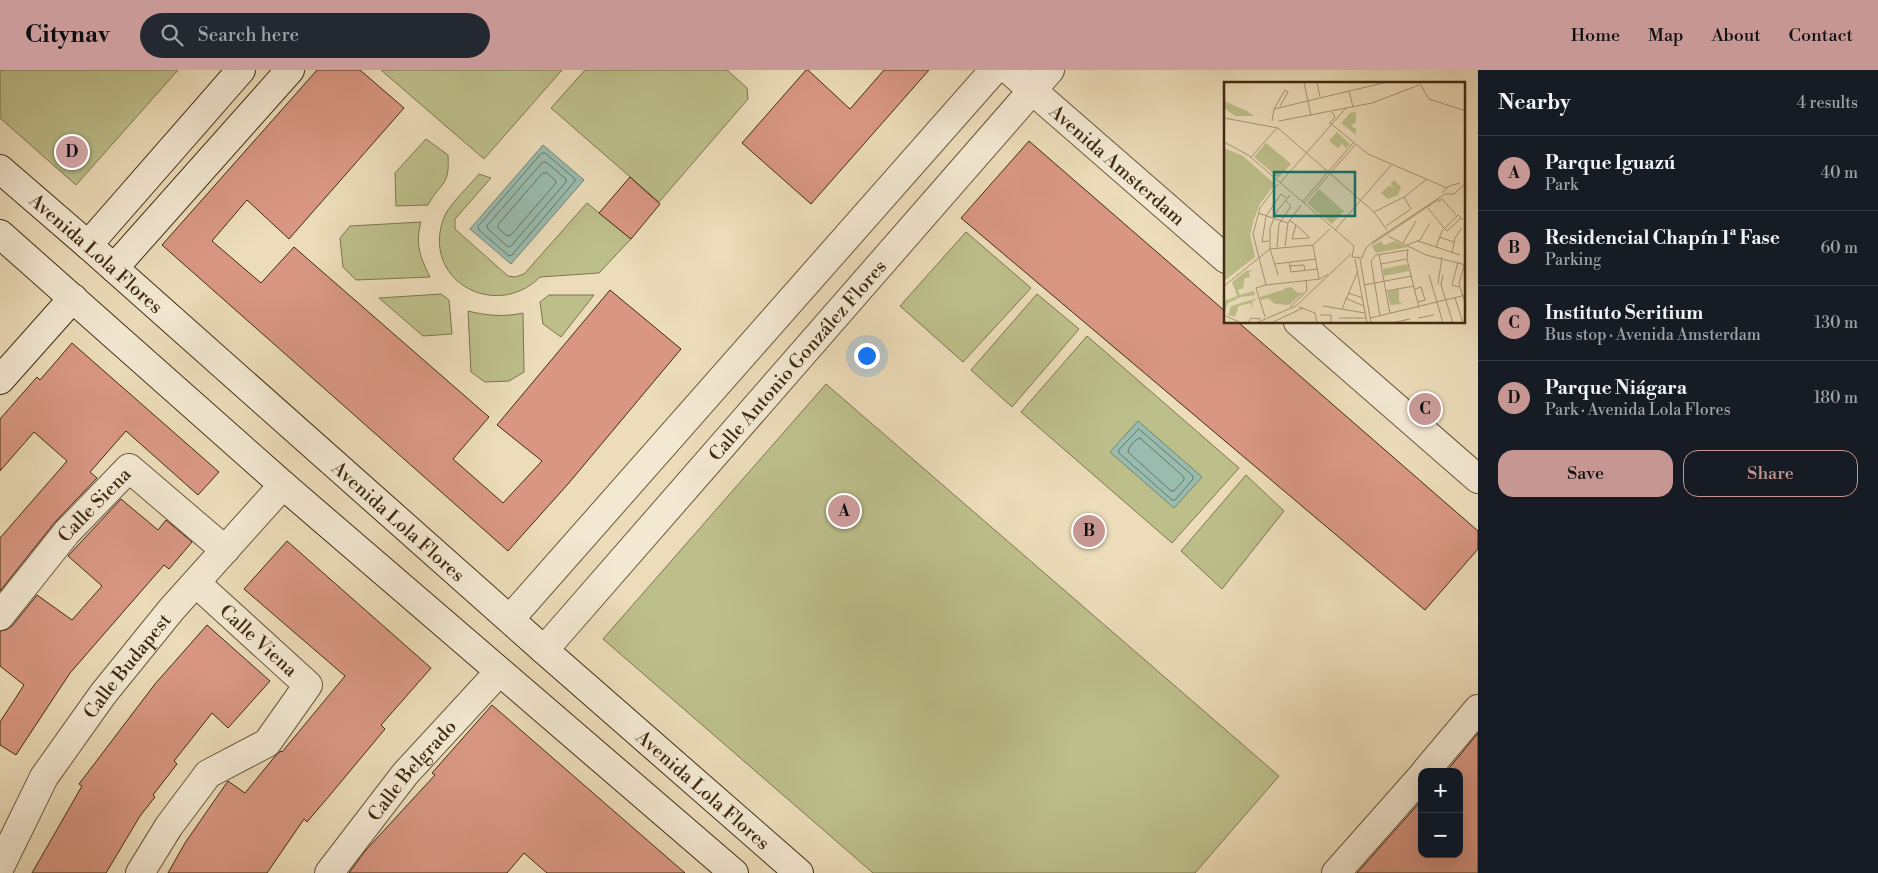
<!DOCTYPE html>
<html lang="en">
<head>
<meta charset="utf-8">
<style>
  :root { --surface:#171b24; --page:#242831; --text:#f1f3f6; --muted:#9ea1a6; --line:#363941; --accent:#c59692 }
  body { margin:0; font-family:"Libre Bodoni",serif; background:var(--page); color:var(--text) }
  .controls { position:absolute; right:15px; bottom:15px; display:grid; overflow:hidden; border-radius:10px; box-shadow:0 5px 20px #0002 }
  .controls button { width:45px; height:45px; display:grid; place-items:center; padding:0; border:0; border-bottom:1px solid var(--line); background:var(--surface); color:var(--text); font:25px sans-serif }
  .you { position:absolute; left:866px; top:285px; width:18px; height:18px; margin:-12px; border:4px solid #fff; border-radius:50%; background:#1a73e8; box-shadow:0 0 0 8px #1a73e833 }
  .badge { display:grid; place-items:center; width:32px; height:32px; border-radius:50%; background:var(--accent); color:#111; font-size:16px; font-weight:700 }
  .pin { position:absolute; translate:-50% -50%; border:2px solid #fff; box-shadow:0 1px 5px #0006 }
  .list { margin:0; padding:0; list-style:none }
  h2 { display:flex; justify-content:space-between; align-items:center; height:65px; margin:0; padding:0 20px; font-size:21px }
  h2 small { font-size:16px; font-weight:400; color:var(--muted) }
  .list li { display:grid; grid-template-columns:32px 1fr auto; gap:15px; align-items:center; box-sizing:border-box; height:75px; padding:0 20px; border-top:1px solid var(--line) }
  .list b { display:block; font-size:19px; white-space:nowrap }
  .list p { margin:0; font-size:16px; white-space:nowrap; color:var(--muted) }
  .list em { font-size:16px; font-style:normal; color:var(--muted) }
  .actions { display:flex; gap:10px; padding:15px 20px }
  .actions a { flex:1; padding:11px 0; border:1px solid var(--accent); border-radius:15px; text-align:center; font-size:18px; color:var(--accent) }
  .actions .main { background:var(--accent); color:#111 }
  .icon { flex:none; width:28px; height:28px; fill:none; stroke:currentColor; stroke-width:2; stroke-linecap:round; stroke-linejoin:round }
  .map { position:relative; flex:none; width:1478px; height:803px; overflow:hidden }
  header { display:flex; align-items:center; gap:30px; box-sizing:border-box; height:70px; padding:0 25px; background:var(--accent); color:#111 }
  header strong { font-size:24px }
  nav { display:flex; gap:28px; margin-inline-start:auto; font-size:18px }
  .search { width:350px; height:45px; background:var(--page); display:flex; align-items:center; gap:12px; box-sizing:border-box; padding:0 18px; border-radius:28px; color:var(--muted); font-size:19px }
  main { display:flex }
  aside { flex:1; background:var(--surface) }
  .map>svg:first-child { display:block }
  .green { fill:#bdbf8b; stroke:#7e754e }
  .water { fill:#99bcb0; stroke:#758270 }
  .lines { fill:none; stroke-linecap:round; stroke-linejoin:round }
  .shore { stroke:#6c7460; stroke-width:1 }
  .building { fill:#d99783; stroke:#402b11 }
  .street-casing { stroke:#6b573b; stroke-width:30 }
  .secondary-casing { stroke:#402b11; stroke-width:30 }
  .street { stroke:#f3e8d2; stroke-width:28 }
  .secondary { stroke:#f3e8d2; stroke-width:28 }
  .labels { text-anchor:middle; stroke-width:4; stroke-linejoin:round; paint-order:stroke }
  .street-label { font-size:19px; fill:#402b11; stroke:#f3e8d2 }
  .inset-road { fill:none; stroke:#a79576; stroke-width:1 }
  .view { fill:#0f766e; fill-opacity:0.15; stroke:#0f766e; stroke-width:2.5 }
  .inset-edge { fill:none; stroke:#402b11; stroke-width:2.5 }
</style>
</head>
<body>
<header>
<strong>Citynav</strong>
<div class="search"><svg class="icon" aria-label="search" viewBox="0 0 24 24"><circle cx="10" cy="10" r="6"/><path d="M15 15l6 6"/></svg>Search here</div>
<nav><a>Home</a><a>Map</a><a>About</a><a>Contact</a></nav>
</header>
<main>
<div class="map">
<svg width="1478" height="803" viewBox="0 0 1478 803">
  <rect width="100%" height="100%" fill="#ecdcb9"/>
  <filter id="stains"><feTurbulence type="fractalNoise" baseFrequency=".004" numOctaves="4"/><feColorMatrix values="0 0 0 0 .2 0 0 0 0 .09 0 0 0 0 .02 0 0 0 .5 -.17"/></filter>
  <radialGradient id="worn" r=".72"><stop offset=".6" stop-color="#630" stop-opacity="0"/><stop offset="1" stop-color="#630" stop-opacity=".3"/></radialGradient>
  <!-- green -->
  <g class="green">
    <path d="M 0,0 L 178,0 L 76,115 L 0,48 Z"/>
    <path d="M 381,0 L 562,0 L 484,89 Z"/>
    <path d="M 585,0 L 727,0 L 747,18 L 748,29 L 659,132 L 551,38 Z"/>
    <path d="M 426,69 L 448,85 C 450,117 441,111 428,135 L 396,136 L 395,103 Z"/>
    <path d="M 479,104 L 491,108 L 455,149 L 455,159 L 508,206 L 515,207 L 524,204 L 587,133 L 631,169 L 599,203 L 540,207 C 495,252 418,209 445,145 C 450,134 471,114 479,104 Z"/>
    <path d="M 421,152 C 415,174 420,187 430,207 L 356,210 L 343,197 L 340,168 L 350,156 Z"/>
    <path d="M 966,162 L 1031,218 L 963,292 L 900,236 Z"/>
    <path d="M 441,224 L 449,230 L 452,264 L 423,266 L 379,228 Z"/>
    <path d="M 1037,224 L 1079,259 L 1012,337 L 971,300 Z"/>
    <path d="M 549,225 L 594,225 L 561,267 L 543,254 L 540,232 Z"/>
    <path d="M 468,241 C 488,246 504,247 523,243 L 524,302 L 509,311 L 485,312 L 471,302 Z"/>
    <path d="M 1087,266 L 1239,398 L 1172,473 L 1021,342 Z"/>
    <path d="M 826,314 L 1279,706 L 1195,803 L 873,803 L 603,569 Z"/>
    <path d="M 1246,405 L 1284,441 L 1222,519 L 1181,481 Z"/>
  </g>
  <!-- water -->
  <g class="water">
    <path d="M 543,75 L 584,110 L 511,194 L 470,159 Z"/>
    <path d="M 1138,351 L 1202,407 L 1174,438 L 1110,382 Z"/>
  </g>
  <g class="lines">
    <!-- shore -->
    <g class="shore">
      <path d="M 542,83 L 545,83 L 575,109 L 575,111 L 512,185 L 509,186 L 479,160 L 478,157 Z"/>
      <path d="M 543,92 L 546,92 L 566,109 L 566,112 L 511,176 L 508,177 L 488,159 L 487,156 Z"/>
      <path d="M 543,103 L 547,103 L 555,110 L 556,113 L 511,165 L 507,166 L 498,158 L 498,155 Z"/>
      <path d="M 1139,359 L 1193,406 L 1193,409 L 1175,430 L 1172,430 L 1119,383 L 1119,380 Z"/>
      <path d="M 1140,368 L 1184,407 L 1184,410 L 1174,421 L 1171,421 L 1128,382 C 1128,378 1135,369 1140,368 Z"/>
    </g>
  </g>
  <!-- building -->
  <g class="building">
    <path d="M 317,0 L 360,0 L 404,38 L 289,169 L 247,130 L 212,171 L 261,213 L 294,177 L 489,347 L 453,389 L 503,433 L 542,391 L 497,355 L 610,220 L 681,279 L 568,414 L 508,481 L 162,175 Z"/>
    <path d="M 806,0 L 808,0 L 850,39 L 884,0 L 929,0 L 811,134 L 742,73 Z"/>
    <path d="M 1029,71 L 1226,242 L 1226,252 L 1238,252 L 1478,461 L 1478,479 L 1425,540 L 961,148 Z"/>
    <path d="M 630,107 L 660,134 L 631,169 L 599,143 Z"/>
    <path d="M 72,273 L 219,402 L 198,425 L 126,361 L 90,402 L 97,408 L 55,452 L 0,521 L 0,468 L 67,391 L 34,362 L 0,401 L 0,349 L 37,307 L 40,310 Z"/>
    <path d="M 121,429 L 158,460 L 166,450 L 192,472 L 169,499 L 164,495 L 70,603 L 16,685 L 0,675 L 0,652 L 24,615 L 0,596 L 0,561 L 6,560 L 12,556 L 37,525 L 72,550 L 102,516 L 68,486 Z"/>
    <path d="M 287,471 L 431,598 L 381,655 L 385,659 L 330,725 L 307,752 L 304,749 L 267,803 L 168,803 L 185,773 L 228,711 L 245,723 L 276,685 L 281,681 L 282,682 L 345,606 L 244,519 Z"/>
    <path d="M 207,555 L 270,611 L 228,658 L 212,643 L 174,691 L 177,694 L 153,725 L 155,727 L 140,746 L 106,803 L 32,803 L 82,716 L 79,714 L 155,614 Z"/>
    <path d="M 492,635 L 685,803 L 547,803 L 524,783 L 507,803 L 349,803 L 365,781 L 435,705 L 432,703 Z"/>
    <path d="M 1478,663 L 1478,803 L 1357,803 L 1422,730 L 1422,784 L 1459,784 L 1459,702 L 1446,702 Z"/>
  </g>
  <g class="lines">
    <defs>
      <g id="street">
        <path id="s1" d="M 1009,0 L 1226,189"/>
        <path d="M 1298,252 L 1478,409"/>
        <path id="s2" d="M 0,546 L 67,462 L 129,398 L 225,480"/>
        <path d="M 510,549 L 994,0"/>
        <path id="s3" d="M 544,580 L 1050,0"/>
        <path d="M 1425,702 L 1478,639"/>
        <path id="s4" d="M 0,797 L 44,707 L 103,624 L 171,540 L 283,415"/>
        <path d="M 140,803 L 169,756 L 208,704 L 267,673 L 308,615 L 196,513"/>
        <path id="s5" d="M 329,803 L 405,704 L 499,602"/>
        <path d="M 1336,803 L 1422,706"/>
      </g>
      <g id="secondary">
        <path id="s6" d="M 0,99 L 88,175 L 544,580 L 799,803"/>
        <path d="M 0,164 L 283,415 L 734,803"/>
        <path d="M 88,175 L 241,0"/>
        <path d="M 114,198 L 290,0"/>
        <path d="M 0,310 L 73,228"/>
      </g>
    </defs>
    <!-- street casing -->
    <use href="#street" class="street-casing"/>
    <!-- secondary casing -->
    <use href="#secondary" class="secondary-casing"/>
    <!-- street -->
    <use href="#street" class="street"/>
    <!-- secondary -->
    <use href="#secondary" class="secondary"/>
  </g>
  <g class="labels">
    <!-- street labels -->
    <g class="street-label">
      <text dy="7" stroke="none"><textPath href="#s1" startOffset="144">Avenida Amsterdam</textPath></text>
      <text dy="7" stroke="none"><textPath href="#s6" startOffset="128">Avenida Lola Flores</textPath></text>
      <text dy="7" stroke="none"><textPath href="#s3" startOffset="385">Calle Antonio González Flores</textPath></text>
      <text dy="7" stroke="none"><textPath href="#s2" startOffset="146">Calle Siena</textPath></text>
      <text dy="7" stroke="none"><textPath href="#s6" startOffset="532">Avenida Lola Flores</textPath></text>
      <text transform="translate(259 570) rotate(42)" y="7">Calle Viena</text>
      <text dy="7" stroke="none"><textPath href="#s4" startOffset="239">Calle Budapest</textPath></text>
      <text dy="7" stroke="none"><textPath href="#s5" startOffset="132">Calle Belgrado</textPath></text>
      <text dy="7" stroke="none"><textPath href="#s6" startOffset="938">Avenida Lola Flores</textPath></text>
    </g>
  </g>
  <!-- overview -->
  <g transform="translate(1224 12)">
    <rect width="241" height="241" fill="#ecdcb9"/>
    <path d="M 0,19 L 23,29 L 30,34 L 11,34 L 0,26 ZM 132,30 L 132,41 L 129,41 L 128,45 L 132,46 L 132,53 L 117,41 L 126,31 ZM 113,50 L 126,62 L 122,66 L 118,62 L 114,66 L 105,59 ZM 42,61 L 67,82 L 54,96 L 30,75 ZM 0,66 L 19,74 L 51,102 L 36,122 L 30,137 L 26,153 L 31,175 L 0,199 ZM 170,98 L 177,105 L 174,113 L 164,117 L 157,111 L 164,104 L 170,105 L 166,102 ZM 95,107 L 120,129 L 108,142 L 83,121 ZM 157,159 L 160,163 L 171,159 L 184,165 L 152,171 L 148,164 ZM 183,182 L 185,189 L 160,194 L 159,187 ZM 30,188 L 25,190 L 26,195 L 21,196 L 19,206 L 14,208 L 16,213 L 30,209 L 31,213 L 17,215 L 4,221 L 0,231 L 0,219 L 13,214 L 8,200 L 22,189 ZM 67,205 L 74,211 L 80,210 L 65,223 L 51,222 L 44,216 L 37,218 L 36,215 L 58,208 L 59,211 L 59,207 ZM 175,207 L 175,219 L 178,222 L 166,223 L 163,210 ZM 34,216 L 28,220 L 29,226 L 26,221 L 15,224 L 11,235 L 4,233 L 7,224 Z" fill="#bdbf8b"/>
    <path class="inset-road" d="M 80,0 L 87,34M 93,0 L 96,15M 195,0 L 205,17 L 242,29M 125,9 L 129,25M 56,24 L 64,10 L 61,8M 50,27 L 163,0M 0,36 L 54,46M 48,39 L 50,27 L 61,8M 55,39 L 148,21 L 195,3M 106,41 L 144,72 L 223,106M 105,42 L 111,35 L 108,30M 54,46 L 150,130 L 163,148M 0,60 L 24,73 L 130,164M 27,75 L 53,46M 56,101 L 122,26M 54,102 L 36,126 L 29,152 L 42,203 L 96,197 L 104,192M 218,111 L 225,104 L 236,101M 78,120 L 129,61M 214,120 L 218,117 L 232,133M 80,121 L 131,63M 204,126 L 220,146M 150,130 L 180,115 L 202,98M 34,131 L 64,141M 65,138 L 72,143 L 84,154 L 85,156 L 68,157 L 72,143M 162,144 L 187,127 L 180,115M 220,146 L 223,149 L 237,136M 111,148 L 167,83M 164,154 L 202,173 L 242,183M 215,155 L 230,160M 45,159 L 38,160 L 42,134 L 57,112 L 62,116M 194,159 L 236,173M 179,161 L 192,139M 148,162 L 215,117M 89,163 L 95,197M 89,163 L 106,147M 183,163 L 196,158 L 206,141M 61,164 L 64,141 L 77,123M 130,164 L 128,175 L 138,176 L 142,166 L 150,159 L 221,112 L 230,112 L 242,101M 53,165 L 55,142 L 67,124 L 61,118M 212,165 L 218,149 L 234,133 L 239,138M 184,167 L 183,177 L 195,226M 228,171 L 231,156 L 238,146M 155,172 L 166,232M 242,176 L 235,202 L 242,224M 131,177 L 143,241M 136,177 L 147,241M 65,180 L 67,190 L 94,187M 234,180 L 228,203 L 235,205M 51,182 L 92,177M 157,182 L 183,177M 65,184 L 80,183 L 81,188M 54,193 L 46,167 L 46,146 L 53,129 L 66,113M 205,193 L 219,241M 219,193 L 217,203 L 229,241M 214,202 L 218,175M 140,203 L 188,194M 0,204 L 46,167 L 89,163M 191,207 L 197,205 L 201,218 L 194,220M 162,209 L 190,204M 124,211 L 139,216M 121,216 L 140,224M 231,216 L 239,241M 99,224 L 141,231M 66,225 L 83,209 L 82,198M 75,225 L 91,231 L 93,241M 118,227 L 134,189M 0,233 L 17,241M 96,233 L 107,233 L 107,241M 156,234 L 147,179 L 152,173 L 184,168M 41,235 L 32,206 L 42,203M 115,236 L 142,236M 146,236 L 242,213M 194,236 L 210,233M 24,241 L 27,236 L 37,237M 32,241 L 72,224 L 127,172M 47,241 L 79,226M 167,241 L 186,237"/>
    <path class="view" d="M 50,90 L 131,90 L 131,134 L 50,134 Z"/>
    <rect width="241" height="241" class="inset-edge"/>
  </g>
  <rect width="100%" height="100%" filter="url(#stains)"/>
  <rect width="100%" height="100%" fill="url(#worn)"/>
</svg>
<div class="controls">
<button>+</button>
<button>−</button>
</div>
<div class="you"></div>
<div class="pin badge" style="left:844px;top:441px">A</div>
<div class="pin badge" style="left:1089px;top:461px">B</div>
<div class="pin badge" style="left:1425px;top:339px">C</div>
<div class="pin badge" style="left:72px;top:82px">D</div>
</div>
<aside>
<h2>Nearby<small>4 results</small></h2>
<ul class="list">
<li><span class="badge">A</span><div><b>Parque Iguazú</b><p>Park</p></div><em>40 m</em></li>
<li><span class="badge">B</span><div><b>Residencial Chapín 1ª Fase</b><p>Parking</p></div><em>60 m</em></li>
<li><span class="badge">C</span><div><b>Instituto Seritium</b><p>Bus stop · Avenida Amsterdam</p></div><em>130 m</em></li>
<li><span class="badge">D</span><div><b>Parque Niágara</b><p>Park · Avenida Lola Flores</p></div><em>180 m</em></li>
</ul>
<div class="actions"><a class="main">Save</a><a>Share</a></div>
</aside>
</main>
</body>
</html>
